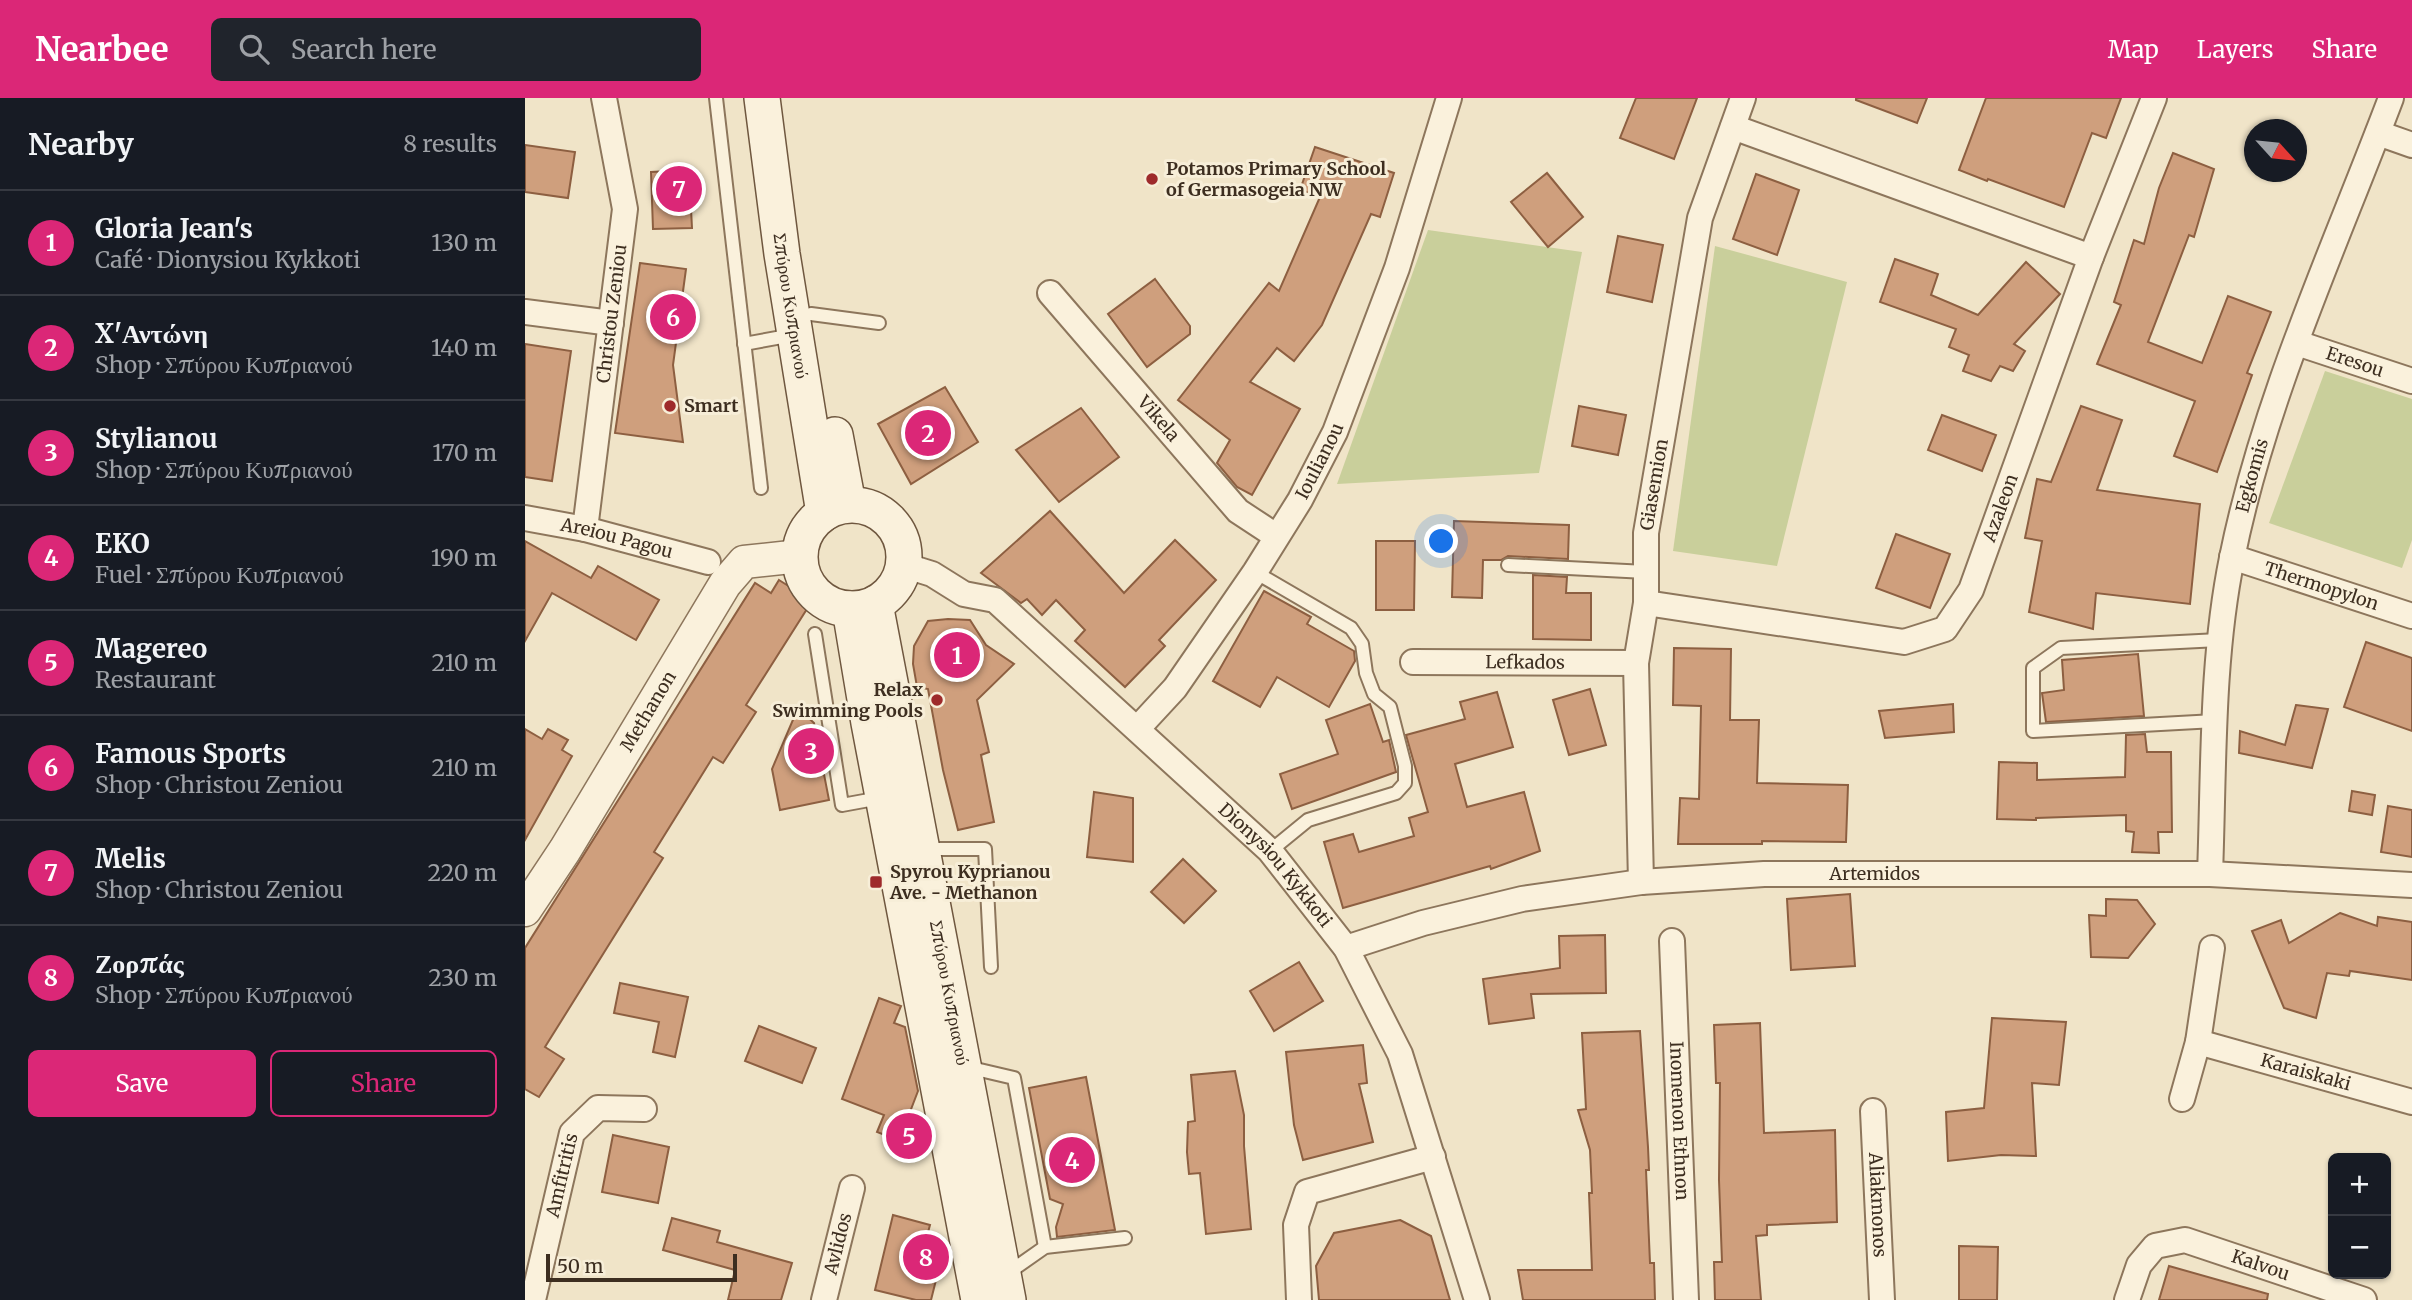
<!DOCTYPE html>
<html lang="en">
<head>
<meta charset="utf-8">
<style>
  :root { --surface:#171b24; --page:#20242c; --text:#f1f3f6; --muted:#9ea1a6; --line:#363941; --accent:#db2777 }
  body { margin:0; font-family:Merriweather,serif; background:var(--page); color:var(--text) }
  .controls { position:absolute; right:21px; bottom:21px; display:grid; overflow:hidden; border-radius:10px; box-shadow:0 2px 5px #0004 }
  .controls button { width:63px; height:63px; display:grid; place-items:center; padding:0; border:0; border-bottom:2px solid var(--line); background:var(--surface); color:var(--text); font:35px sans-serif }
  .compass { position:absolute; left:1719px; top:21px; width:63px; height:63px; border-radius:50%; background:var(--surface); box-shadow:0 2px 5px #0004; rotate:117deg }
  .scale { position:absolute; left:21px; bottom:18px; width:191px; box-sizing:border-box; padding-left:7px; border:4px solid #3d2e20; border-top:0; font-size:19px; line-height:24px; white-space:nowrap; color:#3d2e20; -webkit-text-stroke:5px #f7eed8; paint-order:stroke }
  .you { position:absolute; left:917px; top:444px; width:24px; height:24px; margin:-18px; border:5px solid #fff; border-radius:50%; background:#1a73e8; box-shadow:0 0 0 10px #1a73e833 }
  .badge { display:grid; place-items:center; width:46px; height:46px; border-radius:50%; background:var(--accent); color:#fff; font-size:23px; font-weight:700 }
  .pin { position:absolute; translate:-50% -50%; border:4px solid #fff; box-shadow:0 2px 7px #0006 }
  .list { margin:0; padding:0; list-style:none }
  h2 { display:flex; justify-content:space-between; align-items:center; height:91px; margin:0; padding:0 28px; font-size:30px }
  h2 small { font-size:23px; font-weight:400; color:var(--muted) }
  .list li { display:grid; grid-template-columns:46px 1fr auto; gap:21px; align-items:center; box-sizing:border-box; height:105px; padding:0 28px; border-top:2px solid var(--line) }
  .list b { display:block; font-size:26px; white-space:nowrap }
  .list p { margin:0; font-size:23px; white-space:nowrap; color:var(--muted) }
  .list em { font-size:23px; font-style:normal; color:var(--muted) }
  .actions { display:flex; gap:14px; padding:21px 28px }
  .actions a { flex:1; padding:16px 0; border:2px solid var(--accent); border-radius:10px; text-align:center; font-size:24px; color:var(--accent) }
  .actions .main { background:var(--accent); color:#fff }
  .icon { flex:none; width:38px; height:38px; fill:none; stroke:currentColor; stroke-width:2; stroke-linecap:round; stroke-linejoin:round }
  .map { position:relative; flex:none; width:1887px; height:1202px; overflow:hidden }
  header { display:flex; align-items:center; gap:42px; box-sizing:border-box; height:98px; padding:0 35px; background:var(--accent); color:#fff }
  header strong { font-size:33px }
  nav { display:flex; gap:38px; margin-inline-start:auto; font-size:24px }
  .search { width:490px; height:63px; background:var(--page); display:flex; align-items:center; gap:18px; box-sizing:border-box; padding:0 24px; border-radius:10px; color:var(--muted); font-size:26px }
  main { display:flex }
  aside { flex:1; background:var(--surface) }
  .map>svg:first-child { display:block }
  .green { fill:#c9cf9b }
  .building { fill:#cf9f7d; stroke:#8d5f41; stroke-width:2 }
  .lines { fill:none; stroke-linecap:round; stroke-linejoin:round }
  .service-casing { stroke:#8d765c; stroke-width:16 }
  .minor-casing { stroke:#8d765c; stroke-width:28 }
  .tertiary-casing { stroke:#8d765c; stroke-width:35 }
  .secondary-casing { stroke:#6f573f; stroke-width:38 }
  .service { stroke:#faf1dc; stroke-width:12 }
  .minor { stroke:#faf1dc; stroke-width:24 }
  .tertiary { stroke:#faf1dc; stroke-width:32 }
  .secondary { stroke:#faf1dc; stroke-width:35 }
  .poi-dot { fill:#9e2a2b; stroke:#f7eed8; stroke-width:2.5 }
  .labels { text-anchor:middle; stroke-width:6; stroke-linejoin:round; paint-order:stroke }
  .poi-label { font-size:18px; font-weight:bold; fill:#3d2e20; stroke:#f7eed8; text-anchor:start }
  .street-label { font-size:18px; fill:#3d2e20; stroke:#f7eed8 }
</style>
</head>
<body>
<header>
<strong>Nearbee</strong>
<div class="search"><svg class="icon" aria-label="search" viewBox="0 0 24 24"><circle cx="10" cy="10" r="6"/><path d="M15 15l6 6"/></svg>Search here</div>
<nav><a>Map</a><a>Layers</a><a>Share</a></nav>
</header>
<main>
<aside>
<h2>Nearby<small>8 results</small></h2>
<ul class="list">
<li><span class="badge">1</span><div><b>Gloria Jean's</b><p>Café · Dionysiou Kykkoti</p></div><em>130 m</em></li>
<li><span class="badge">2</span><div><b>Χ'Αντώνη</b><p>Shop · Σπύρου Κυπριανού</p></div><em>140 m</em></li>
<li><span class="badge">3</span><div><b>Stylianou</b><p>Shop · Σπύρου Κυπριανού</p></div><em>170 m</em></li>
<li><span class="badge">4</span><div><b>EKO</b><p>Fuel · Σπύρου Κυπριανού</p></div><em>190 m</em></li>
<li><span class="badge">5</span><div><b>Magereo</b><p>Restaurant</p></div><em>210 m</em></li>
<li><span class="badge">6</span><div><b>Famous Sports</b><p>Shop · Christou Zeniou</p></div><em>210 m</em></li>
<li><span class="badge">7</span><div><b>Melis</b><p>Shop · Christou Zeniou</p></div><em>220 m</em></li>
<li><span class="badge">8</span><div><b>Ζορπάς</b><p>Shop · Σπύρου Κυπριανού</p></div><em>230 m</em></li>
</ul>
<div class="actions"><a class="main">Save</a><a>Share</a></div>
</aside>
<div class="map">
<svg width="1887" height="1202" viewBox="0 0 1887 1202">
  <rect width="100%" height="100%" fill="#f0e4c8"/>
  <!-- green -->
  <g class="green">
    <path d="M 903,132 L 1057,154 L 1014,375 L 812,386 Z"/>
    <path d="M 1190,148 L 1322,184 L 1252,468 L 1148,453 Z"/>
    <path d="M 1800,273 L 1887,301 L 1887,442 L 1877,470 L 1744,425 Z"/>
  </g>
  <!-- building -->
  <g class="building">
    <path d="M 1111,0 L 1172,0 L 1149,61 L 1095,40 Z"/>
    <path d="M 1331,0 L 1402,0 L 1392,25 L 1331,2 Z"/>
    <path d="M 1461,0 L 1596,0 L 1581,40 L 1567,35 L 1539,109 L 1463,81 L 1462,83 L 1434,72 Z"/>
    <path d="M 0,47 L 50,54 L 43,100 L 0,94 Z"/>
    <path d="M 790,49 L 869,75 L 855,119 L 846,116 L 797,227 L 769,263 L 752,250 L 725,284 L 775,311 L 727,397 L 712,389 L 692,365 L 705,342 L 653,302 L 744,185 L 754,193 L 795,99 L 775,92 Z"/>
    <path d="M 1648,55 L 1689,71 L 1669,139 L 1664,137 L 1623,244 L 1677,265 L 1703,198 L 1746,214 L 1722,275 L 1727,277 L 1692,374 L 1649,358 L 1670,303 L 1572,266 L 1596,207 L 1589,204 L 1609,142 L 1619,146 L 1634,90 Z"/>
    <path d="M 164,72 L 167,130 L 128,131 L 126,74 Z"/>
    <path d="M 1022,75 L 1058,119 L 1023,149 L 986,104 Z"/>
    <path d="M 1231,76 L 1274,92 L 1252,157 L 1208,141 Z"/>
    <path d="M 1093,138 L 1138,147 L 1127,204 L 1082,194 Z"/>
    <path d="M 1370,161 L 1413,176 L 1406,197 L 1453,217 L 1501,164 L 1535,196 L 1489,246 L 1500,253 L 1488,273 L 1475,268 L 1466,283 L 1438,273 L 1444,257 L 1424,249 L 1431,231 L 1355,204 Z"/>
    <path d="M 115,165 L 161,171 L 148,267 L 158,344 L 90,335 Z"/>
    <path d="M 630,181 L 665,228 L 665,236 L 622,269 L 583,216 Z"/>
    <path d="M 0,246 L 46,253 L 27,383 L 0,379 Z"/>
    <path d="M 420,289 L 453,344 L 386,386 L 353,326 Z"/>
    <path d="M 1054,308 L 1101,317 L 1093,357 L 1047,348 Z"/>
    <path d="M 1556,308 L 1597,322 L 1572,392 L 1675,406 L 1665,506 L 1571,495 L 1568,531 L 1504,514 L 1517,443 L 1500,440 L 1512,381 L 1526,384 Z"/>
    <path d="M 556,310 L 594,359 L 534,404 L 491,352 Z"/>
    <path d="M 1417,317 L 1471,337 L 1457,373 L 1403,352 Z"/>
    <path d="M 525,413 L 599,495 L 650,442 L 691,482 L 634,542 L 640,548 L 600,589 L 550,543 L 560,532 L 531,502 L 517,517 L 502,501 L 496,505 L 456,475 Z"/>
    <path d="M 929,423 L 1044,427 L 1043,461 L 983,458 L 976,462 L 958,462 L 957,500 L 927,499 Z"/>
    <path d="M 1371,436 L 1425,456 L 1405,510 L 1351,490 Z"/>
    <path d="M 0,443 L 66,480 L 73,468 L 134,502 L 111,542 L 27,495 L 0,543 Z"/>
    <path d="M 851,443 L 890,443 L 889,512 L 851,512 Z"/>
    <path d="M 1008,477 L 1042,479 L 1041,495 L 1066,495 L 1066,542 L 1008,541 Z"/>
    <path d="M 254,482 L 287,503 L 221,607 L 231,614 L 198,665 L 188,659 L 129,754 L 138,760 L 20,949 L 39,961 L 14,999 L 0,991 L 0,850 L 230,485 L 246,495 Z"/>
    <path d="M 739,493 L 786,519 L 782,526 L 829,553 L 830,563 L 804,609 L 752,579 L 735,609 L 688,583 Z"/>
    <path d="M 423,521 L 445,522 L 461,547 L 489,566 L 452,602 L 464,654 L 456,657 L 469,724 L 433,732 L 418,672 L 403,591 L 392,589 L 388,566 L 389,548 L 403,523 Z"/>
    <path d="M 1841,544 L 1887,560 L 1887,633 L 1819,609 Z"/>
    <path d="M 1149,550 L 1206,551 L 1205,622 L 1234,622 L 1232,685 L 1323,687 L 1321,744 L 1237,743 L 1237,746 L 1153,746 L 1155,700 L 1174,701 L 1176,608 L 1148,607 Z"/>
    <path d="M 1613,556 L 1619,618 L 1521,624 L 1517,595 L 1539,592 L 1537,562 Z"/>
    <path d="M 1065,591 L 1081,647 L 1044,657 L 1028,602 Z"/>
    <path d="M 972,594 L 988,649 L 930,666 L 942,709 L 999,694 L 1015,753 L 966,771 L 965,768 L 818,810 L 799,744 L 828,736 L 834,754 L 889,738 L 884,720 L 903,714 L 881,637 L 940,621 L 935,604 Z"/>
    <path d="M 845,606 L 858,644 L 864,642 L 871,674 L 767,711 L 755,676 L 813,656 L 801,622 Z"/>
    <path d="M 1428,606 L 1429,634 L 1360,640 L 1354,613 Z"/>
    <path d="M 1771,607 L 1803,611 L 1787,670 L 1714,655 L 1715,633 L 1760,647 Z"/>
    <path d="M 273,610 L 289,625 L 304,702 L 255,712 L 247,671 Z"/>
    <path d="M 0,631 L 17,641 L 23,631 L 43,642 L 37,652 L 47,658 L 0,742 Z"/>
    <path d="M 1620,636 L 1622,654 L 1646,654 L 1647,734 L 1633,734 L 1634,755 L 1607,754 L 1609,734 L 1601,733 L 1601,717 L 1511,720 L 1511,722 L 1472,721 L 1474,664 L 1512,665 L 1512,682 L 1600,679 L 1601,637 Z"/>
    <path d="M 1827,693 L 1850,697 L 1847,717 L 1824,713 Z"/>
    <path d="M 569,694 L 608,700 L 608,764 L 562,759 Z"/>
    <path d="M 1863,708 L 1887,712 L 1887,759 L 1856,754 Z"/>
    <path d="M 658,761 L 691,793 L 659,825 L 626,794 Z"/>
    <path d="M 1325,796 L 1330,868 L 1266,872 L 1262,801 Z"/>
    <path d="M 1581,801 L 1612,802 L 1630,826 L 1603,860 L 1566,859 L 1564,817 L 1581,818 Z"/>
    <path d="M 1815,815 L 1852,828 L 1853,819 L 1887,824 L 1887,882 L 1825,873 L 1824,878 L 1802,875 L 1791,920 L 1759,910 L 1727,833 L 1756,822 L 1764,845 Z"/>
    <path d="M 1080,837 L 1081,895 L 1006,896 L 1009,920 L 964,926 L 958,881 L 1035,870 L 1034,838 Z"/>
    <path d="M 774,864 L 798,903 L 749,933 L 725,893 Z"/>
    <path d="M 95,885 L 163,899 L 150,959 L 128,954 L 134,924 L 89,915 Z"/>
    <path d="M 354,900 L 376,908 L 369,925 L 380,929 L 393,993 L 385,1014 L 398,1019 L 388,1048 L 352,1034 L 359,1017 L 317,1001 Z"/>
    <path d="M 1467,920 L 1541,924 L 1534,987 L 1507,985 L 1511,1058 L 1476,1057 L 1423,1063 L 1421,1014 L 1459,1010 Z"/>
    <path d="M 1235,925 L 1239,1035 L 1310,1032 L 1312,1124 L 1242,1127 L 1242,1137 L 1231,1138 L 1236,1202 L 1190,1202 L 1189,1164 L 1197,1164 L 1194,1082 L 1195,985 L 1191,985 L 1189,927 Z"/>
    <path d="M 234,928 L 291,950 L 277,985 L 220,963 Z"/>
    <path d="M 1115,933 L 1123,1049 L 1124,1072 L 1121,1072 L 1125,1165 L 1129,1165 L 1130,1202 L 998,1202 L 993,1172 L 1067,1172 L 1064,1095 L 1067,1095 L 1065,1052 L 1053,1012 L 1061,1011 L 1057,935 Z"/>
    <path d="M 838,947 L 842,985 L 834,986 L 848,1044 L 778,1062 L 769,1027 L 761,954 Z"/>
    <path d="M 710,973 L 719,1017 L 719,1048 L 726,1131 L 681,1136 L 675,1075 L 664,1076 L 662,1054 L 663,1024 L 670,1023 L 666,977 Z"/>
    <path d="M 561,979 L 590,1132 L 532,1139 L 531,1129 L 538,1106 L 525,1101 L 504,990 Z"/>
    <path d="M 88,1037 L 144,1049 L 133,1105 L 77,1094 Z"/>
    <path d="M 368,1117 L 405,1127 L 399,1149 L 418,1154 L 406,1202 L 391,1202 L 350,1192 Z"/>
    <path d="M 147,1120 L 195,1133 L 192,1144 L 267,1165 L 256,1202 L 203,1202 L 210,1172 L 138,1152 Z"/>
    <path d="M 875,1122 L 906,1138 L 925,1202 L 794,1202 L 791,1168 L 809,1135 Z"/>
    <path d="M 1434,1148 L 1473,1149 L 1472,1202 L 1434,1202 Z"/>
    <path d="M 1644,1168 L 1743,1196 L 1742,1202 L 1634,1202 Z"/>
  </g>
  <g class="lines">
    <defs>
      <g id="service">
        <path d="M 191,0 L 236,390"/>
        <path d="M 286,216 L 354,225"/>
        <path d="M 219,246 L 268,237"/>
        <path d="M 983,467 L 1121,474"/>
        <path d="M 730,474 L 826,530 L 837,546 L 841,575 L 849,596 L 865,609 L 880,668 L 880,685 L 871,695 L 783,722 L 745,753"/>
        <path d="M 290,536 L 317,707 L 355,700"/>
        <path d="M 1690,623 L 1508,633 L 1508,570 L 1536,550 L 1694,542"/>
        <path d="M 400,751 L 460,751 L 466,869"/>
        <path d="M 442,969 L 489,980 L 520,1149"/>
        <path d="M 483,1175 L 520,1149 L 600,1140"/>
      </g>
      <g id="minor">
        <path d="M 1208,29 L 1566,159"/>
        <path d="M 1853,35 L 1887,47"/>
        <path id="s1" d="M 525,195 L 713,413 L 751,438"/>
        <path d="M 0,214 L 86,225"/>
        <path id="s2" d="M 1772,245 L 1887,283"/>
        <path id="s3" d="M 0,420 L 60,431 L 183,464"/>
        <path id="s4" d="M 60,431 L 100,111 L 79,0"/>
        <path id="s5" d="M 1707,459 L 1887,518"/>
        <path id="s6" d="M 378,467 L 407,476 L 439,496 L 470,502 L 745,753 L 821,850 L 875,956 L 952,1202"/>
        <path id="s7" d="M 1121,505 L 1379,544 L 1420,531 L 1446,492 L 1566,159 L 1629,0"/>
        <path id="s8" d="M 888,564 L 1111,565"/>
        <path id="s9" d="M 613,630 L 650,590 L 730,474 L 775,402 L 810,334 L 872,170 L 924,0"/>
        <path id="s10" d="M 1685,776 C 1689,671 1686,563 1707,460 C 1739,301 1809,151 1866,0"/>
        <path id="s11" d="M 1116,784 L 1111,565 L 1121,505 L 1121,435 L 1175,120 L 1218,0"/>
        <path id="s12" d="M 1147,843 L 1161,1202"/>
        <path id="s13" d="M 821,850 L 898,825 L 997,801 L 1116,784 L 1239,776 L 1685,776 L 1887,787"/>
        <path id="s14" d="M 1673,944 L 1887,1004"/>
        <path d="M 1657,1001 L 1673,944 L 1687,850"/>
        <path id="s15" d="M 1348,1013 L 1357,1202"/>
        <path id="s16" d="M 8,1202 L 47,1035 L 73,1010 L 119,1011"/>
        <path id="s17" d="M 299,1202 L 327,1090"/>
        <path d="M 774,1202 L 771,1127 L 782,1094 L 908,1059"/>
        <path id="s18" d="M 1602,1202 L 1614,1167 L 1630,1148 L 1660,1142 L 1839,1202"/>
      </g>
      <g id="tertiary">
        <path id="s19" d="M 0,812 L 40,752 L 200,486 L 219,464 L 275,458"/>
      </g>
      <g id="secondary">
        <path id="s20" d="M 237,0 L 257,156 L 299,415"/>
        <path d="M 310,337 L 323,406"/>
        <circle cx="327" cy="459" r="52"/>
        <path id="s21" d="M 350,506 L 483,1202"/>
        <path d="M 325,511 L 344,625 L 454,1202"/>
      </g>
    </defs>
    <!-- service casing -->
    <use href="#service" class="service-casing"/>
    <!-- minor casing -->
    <use href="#minor" class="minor-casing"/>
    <!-- tertiary casing -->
    <use href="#tertiary" class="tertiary-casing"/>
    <!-- secondary casing -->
    <use href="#secondary" class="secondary-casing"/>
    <!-- service -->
    <use href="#service" class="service"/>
    <!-- minor -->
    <use href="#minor" class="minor"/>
    <!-- tertiary -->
    <use href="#tertiary" class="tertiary"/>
    <!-- secondary -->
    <use href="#secondary" class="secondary"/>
  </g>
  <!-- markers -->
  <g class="poi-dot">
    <circle cx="627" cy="81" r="7"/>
    <circle cx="145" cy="308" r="7"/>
    <circle cx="412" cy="602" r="7"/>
    <rect x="344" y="777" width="14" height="14" rx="3.5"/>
  </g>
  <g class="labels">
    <!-- poi labels -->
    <g class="poi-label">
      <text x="641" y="77">Potamos Primary School<tspan x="641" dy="21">of Germasogeia NW</tspan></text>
      <text x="159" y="314">Smart</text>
      <text x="398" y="598" text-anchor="end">Relax<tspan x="398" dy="21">Swimming Pools</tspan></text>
      <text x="365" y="780">Spyrou Kyprianou<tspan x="365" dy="21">Ave. - Methanon</tspan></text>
    </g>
    <!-- street labels -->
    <g class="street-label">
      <text dy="6" stroke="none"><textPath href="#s20" startOffset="210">Σπύρου Κυπριανού</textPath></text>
      <text dy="6" stroke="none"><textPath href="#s4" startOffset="217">Christou Zeniou</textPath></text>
      <text dy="6" stroke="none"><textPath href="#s2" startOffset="61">Eresou</textPath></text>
      <text dy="6" stroke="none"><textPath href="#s1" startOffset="166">Vikela</textPath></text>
      <text dy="6" stroke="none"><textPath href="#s9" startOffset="324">Ioulianou</textPath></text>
      <text dy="6" stroke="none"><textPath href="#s10" startOffset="402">Egkomis</textPath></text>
      <text dy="6" stroke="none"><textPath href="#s11" startOffset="399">Giasemion</textPath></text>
      <text dy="6" stroke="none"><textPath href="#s7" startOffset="438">Azaleon</textPath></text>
      <text dy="6" stroke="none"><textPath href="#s3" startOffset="94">Areiou Pagou</textPath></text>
      <text dy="6" stroke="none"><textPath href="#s5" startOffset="94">Thermopylon</textPath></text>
      <text dy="6" stroke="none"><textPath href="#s8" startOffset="112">Lefkados</textPath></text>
      <text dy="6" stroke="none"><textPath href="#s19" startOffset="234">Methanon</textPath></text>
      <text dy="6" stroke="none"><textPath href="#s6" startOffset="486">Dionysiou Kykkoti</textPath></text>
      <text dy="6" stroke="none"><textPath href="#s13" startOffset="537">Artemidos</textPath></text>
      <text dy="6" stroke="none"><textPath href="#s21" startOffset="396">Σπύρου Κυπριανού</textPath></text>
      <text dy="6" stroke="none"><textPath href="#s14" startOffset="112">Karaiskaki</textPath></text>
      <text dy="6" stroke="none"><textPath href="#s12" startOffset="180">Inomenon Ethnon</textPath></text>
      <text dy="6" stroke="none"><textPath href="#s16" startOffset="128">Amfitritis</textPath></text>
      <text dy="6" stroke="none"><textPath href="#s15" startOffset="94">Aliakmonos</textPath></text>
      <text dy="6" stroke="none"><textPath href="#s17" startOffset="58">Avlidos</textPath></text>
      <text dy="6" stroke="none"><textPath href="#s18" startOffset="172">Kalvou</textPath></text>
    </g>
  </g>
</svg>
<div class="controls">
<button>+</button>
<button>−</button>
</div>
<svg class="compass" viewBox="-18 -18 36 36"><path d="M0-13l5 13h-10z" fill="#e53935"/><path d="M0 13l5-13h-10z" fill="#9ea1a6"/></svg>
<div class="scale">50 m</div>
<div class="you"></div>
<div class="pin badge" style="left:432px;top:557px">1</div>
<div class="pin badge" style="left:403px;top:335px">2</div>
<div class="pin badge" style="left:286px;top:653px">3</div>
<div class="pin badge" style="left:547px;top:1062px">4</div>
<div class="pin badge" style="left:384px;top:1038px">5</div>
<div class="pin badge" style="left:148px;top:219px">6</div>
<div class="pin badge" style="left:154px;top:91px">7</div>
<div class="pin badge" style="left:401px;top:1159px">8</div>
</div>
</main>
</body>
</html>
